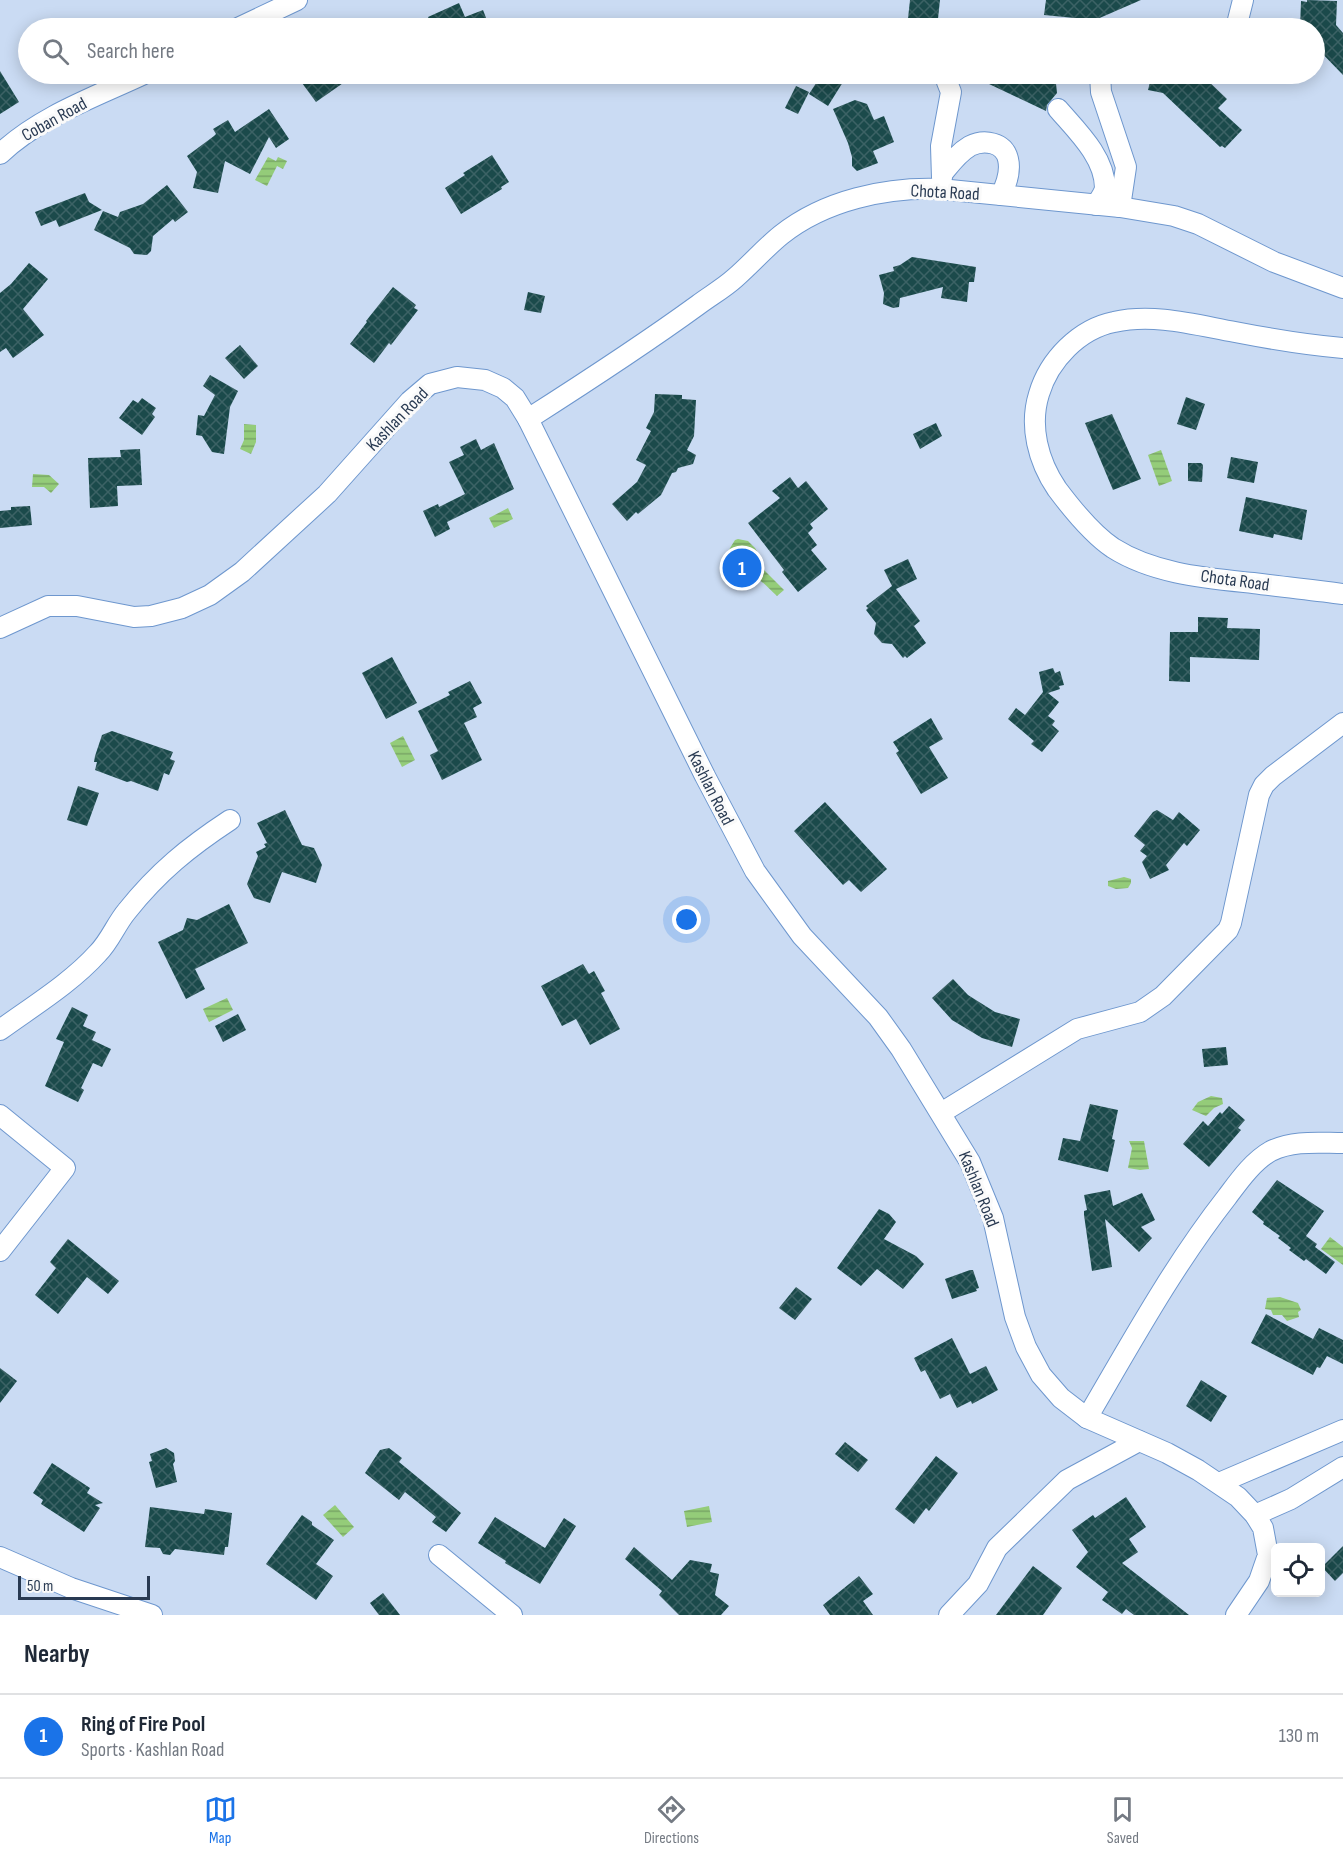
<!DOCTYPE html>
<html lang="en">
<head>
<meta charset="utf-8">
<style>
  :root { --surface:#fff; --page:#f6f6f7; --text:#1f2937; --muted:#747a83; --line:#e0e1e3; --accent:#1a73e8 }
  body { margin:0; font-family:"Sofia Sans Condensed",sans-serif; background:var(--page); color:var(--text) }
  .controls { position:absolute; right:18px; bottom:18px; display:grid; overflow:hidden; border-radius:9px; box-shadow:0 3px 15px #0003 }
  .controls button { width:54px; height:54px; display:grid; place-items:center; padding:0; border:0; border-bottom:2px solid var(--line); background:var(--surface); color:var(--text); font:30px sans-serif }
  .scale { position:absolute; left:18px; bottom:15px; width:132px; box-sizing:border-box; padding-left:6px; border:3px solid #293a52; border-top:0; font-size:16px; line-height:21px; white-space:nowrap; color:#293a52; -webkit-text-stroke:4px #fafafa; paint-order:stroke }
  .you { position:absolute; left:687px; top:920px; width:21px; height:21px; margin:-15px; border:4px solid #fff; border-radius:50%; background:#1a73e8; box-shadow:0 0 0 9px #1a73e833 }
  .badge { display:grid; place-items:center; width:39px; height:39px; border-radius:50%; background:var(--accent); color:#fff; font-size:20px; font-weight:700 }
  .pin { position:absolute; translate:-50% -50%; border:3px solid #fff; box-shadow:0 2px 6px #0006 }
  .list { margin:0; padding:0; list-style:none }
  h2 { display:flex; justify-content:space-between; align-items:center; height:78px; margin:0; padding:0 24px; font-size:26px }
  h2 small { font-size:20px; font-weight:400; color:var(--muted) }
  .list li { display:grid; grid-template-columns:39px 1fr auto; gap:18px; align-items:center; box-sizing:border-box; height:84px; padding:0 24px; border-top:2px solid var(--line) }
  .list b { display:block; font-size:22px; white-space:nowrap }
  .list p { margin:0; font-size:20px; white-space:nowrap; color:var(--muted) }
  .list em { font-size:20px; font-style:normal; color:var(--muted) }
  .icon { flex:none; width:33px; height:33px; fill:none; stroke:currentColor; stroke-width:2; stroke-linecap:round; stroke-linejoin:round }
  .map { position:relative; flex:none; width:1343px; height:1615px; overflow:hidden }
  .search { position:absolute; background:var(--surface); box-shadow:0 3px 15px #0003; left:18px; right:18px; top:18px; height:66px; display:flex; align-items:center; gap:15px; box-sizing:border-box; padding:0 21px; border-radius:33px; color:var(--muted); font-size:22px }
  .sheet { height:162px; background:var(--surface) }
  nav { display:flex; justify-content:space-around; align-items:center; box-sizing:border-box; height:84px; border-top:2px solid var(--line); background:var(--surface); font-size:16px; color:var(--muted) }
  nav a { display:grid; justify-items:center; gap:3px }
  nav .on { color:var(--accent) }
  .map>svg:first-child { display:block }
  .water { fill:url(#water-rules) }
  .building { fill:url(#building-cross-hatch) }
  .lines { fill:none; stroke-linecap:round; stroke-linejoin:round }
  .minor-casing { stroke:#6e97ce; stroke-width:22 }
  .minor { stroke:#fff; stroke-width:20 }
  .labels { text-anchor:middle; stroke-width:6; stroke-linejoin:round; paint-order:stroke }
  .street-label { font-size:18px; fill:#293a52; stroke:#fafafa }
</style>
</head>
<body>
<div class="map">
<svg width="1343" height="1615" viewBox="0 0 1343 1615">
  <defs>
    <pattern id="water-rules" width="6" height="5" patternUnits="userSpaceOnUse" patternTransform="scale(1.5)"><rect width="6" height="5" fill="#94cc79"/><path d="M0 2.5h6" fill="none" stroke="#79a766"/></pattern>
    <pattern id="building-cross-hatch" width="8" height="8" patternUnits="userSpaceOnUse" patternTransform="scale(1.5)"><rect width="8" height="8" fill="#1b4a4b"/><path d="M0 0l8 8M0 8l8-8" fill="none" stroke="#3c6265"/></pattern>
  </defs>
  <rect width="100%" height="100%" fill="#cadbf3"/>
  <!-- water -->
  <g class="water">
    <path d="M 268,157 L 276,161 L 278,157 L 287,161 L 283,169 L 277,166 L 267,186 L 255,180 Z"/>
    <path d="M 244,424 L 256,425 L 256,442 L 251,454 L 240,449 L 244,440 Z"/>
    <path d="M 1161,450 L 1172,481 L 1159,486 L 1148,455 Z"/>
    <path d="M 33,474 L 49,475 L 59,484 L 51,493 L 44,487 L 32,487 Z"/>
    <path d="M 508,508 L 513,519 L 494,528 L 489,518 Z"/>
    <path d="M 738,539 L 748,541 L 755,548 L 761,559 L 760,566 L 784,590 L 777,596 C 762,583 753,567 732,576 L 725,573 C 720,562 729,550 735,540 Z"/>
    <path d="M 403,736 L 415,760 L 402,767 L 390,743 Z"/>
    <path d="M 1124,877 L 1131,879 L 1131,883 L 1128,888 L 1116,889 L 1108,886 L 1108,881 Z"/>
    <path d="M 227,998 L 233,1010 L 209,1022 L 203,1009 Z"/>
    <path d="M 1211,1096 L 1222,1098 L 1223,1104 L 1214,1108 L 1206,1116 L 1192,1110 L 1198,1102 Z"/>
    <path d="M 1129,1141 L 1144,1141 L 1149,1169 L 1140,1170 L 1128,1168 L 1132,1148 Z"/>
    <path d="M 1330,1237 L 1343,1247 L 1343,1265 L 1321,1249 Z"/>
    <path d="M 1280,1297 L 1298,1303 L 1301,1310 L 1298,1312 L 1299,1317 L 1287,1321 L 1282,1315 L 1273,1315 L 1271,1310 L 1265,1309 L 1267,1298 Z"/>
    <path d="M 335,1505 L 354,1527 L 343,1537 L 323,1515 Z"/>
    <path d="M 709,1506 L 712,1522 L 687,1527 L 684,1511 Z"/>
  </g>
  <!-- building -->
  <g class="building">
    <path d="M 910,0 L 940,0 L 937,28 L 907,28 Z"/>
    <path d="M 1046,0 L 1141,0 L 1095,20 L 1044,15 Z"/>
    <path d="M 1307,0 L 1337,1 L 1336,25 L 1343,33 L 1343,75 L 1314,45 L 1314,28 L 1300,28 L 1301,1 L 1307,2 Z"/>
    <path d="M 459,3 L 465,17 L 483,10 L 490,28 L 433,28 L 428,17 Z"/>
    <path d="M 0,71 L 19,102 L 0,114 Z"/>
    <path d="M 316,74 L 356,74 L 316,102 L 302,83 Z"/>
    <path d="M 822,74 L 829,74 L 843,82 L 828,106 L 809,94 Z"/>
    <path d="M 968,74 L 1055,74 L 1057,93 L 1047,105 L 1046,111 Z"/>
    <path d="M 1152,74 L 1190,74 L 1198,81 L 1203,76 L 1227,99 L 1218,108 L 1242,130 L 1225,148 L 1222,146 L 1220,147 L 1163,93 L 1148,90 Z"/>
    <path d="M 796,86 L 809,92 L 798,114 L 785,108 Z"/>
    <path d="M 855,100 L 867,104 L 874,120 L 884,116 L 894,142 L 873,151 L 878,163 L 857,171 L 852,166 L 852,157 L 848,143 L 833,109 Z"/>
    <path d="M 269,109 L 289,139 L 276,148 L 269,137 L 250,174 L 225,161 L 218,193 L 193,188 L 197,172 L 187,156 L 214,136 L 216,134 L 213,129 L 228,120 L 235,132 Z"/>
    <path d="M 492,155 L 509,182 L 501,187 L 502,189 L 461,214 L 445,188 L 465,175 L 463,173 Z"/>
    <path d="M 167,185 L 188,212 L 175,222 L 173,219 L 153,236 L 151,251 L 147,255 L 134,254 L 130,248 L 94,230 L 103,211 L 118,217 L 120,212 L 143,204 Z"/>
    <path d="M 85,193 L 89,202 L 102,210 L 59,227 L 56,220 L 41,226 L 35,212 Z"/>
    <path d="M 912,257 L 976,267 L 974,282 L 969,282 L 967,302 L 941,298 L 943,287 L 900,298 L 899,307 L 893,308 L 883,304 L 884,293 L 879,275 L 894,271 L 893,267 L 900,265 Z"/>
    <path d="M 29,263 L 48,279 L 23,309 L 44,335 L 13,358 L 6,348 L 0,352 L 0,293 L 11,284 Z"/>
    <path d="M 393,287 L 416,305 L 414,308 L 418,310 L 391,345 L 389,343 L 374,363 L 350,344 L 367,322 L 366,321 Z"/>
    <path d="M 528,292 L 545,296 L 541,313 L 524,310 Z"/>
    <path d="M 240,345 L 258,366 L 244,379 L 225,358 Z"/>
    <path d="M 210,375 L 238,391 L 230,407 L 224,454 L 212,452 L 202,436 L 196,435 L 198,415 L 204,416 L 215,395 L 203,386 Z"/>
    <path d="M 655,394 L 682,395 L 682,399 L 696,400 L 694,436 L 687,450 L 696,455 L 693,464 L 678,468 L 676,472 L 672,473 L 661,495 L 638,514 L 636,512 L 627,521 L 612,504 L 637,482 L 646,465 L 636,460 L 651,431 L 646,428 L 654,412 Z"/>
    <path d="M 1186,397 L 1205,404 L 1196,430 L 1177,424 Z"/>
    <path d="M 142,398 L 156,408 L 152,414 L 155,417 L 142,435 L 119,418 L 133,400 L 138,403 Z"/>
    <path d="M 1112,414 L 1141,479 L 1113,490 L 1085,423 Z"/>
    <path d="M 936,423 L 942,436 L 920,449 L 913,434 Z"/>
    <path d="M 476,439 L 481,450 L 494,443 L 514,489 L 447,522 L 450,529 L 435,537 L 423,511 L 438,504 L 439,507 L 465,494 L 449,462 L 464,455 L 460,447 Z"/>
    <path d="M 140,449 L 142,485 L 117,486 L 118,506 L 90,508 L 88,458 L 121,457 L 120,450 Z"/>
    <path d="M 1231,457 L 1258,462 L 1254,483 L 1227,478 Z"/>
    <path d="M 1188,463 L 1201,463 L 1203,465 L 1202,482 L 1188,481 Z"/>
    <path d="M 790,477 L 798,488 L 806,481 L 828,509 L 810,524 L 813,528 L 808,533 L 817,545 L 811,550 L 827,569 L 798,592 L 782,572 L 784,570 L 748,523 L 780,498 L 772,491 Z"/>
    <path d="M 1246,497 L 1307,510 L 1302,540 L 1274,534 L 1273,538 L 1239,531 Z"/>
    <path d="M 30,506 L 32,525 L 0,528 L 0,511 L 11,510 L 11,507 Z"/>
    <path d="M 908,559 L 917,579 L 896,589 L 920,621 L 914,626 L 926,643 L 907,658 L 905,656 L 903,658 L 892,644 L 882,643 L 874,634 L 876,623 L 866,610 L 868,608 L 866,606 L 892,586 L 884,570 Z"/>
    <path d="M 1198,617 L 1228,618 L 1227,628 L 1260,629 L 1259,660 L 1190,657 L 1190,682 L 1169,681 L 1170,632 L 1198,632 Z"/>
    <path d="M 392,657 L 417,703 L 386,719 L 362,673 Z"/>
    <path d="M 1053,668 L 1055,673 L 1060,671 L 1064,685 L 1059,686 L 1060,689 L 1048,693 L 1059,702 L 1048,716 L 1055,721 L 1052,725 L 1059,731 L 1042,752 L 1031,744 L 1034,741 L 1008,719 L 1016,708 L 1025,715 L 1043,692 L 1039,672 Z"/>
    <path d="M 470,681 L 482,703 L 473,708 L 477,717 L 464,723 L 482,760 L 442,780 L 430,755 L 438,751 L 418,711 L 450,695 L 448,692 Z"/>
    <path d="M 931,718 L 943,739 L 929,747 L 948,778 L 921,794 L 896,753 L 899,751 L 893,742 Z"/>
    <path d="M 112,731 L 173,752 L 170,759 L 175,761 L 169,775 L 164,773 L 158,791 L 131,781 L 127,782 L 95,770 L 97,762 L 94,762 L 95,756 L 102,735 Z"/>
    <path d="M 78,786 L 99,793 L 87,826 L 67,820 Z"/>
    <path d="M 825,802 L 887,869 L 861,892 L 849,880 L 843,885 L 794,831 Z"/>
    <path d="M 285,810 L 302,845 L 314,848 L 322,865 L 316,883 L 282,872 L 270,903 L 254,898 L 247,884 L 258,856 L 256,852 L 266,847 L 264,844 L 267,843 L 257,823 Z"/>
    <path d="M 1157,810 L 1173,820 L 1179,812 L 1200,830 L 1187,846 L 1184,843 L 1166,865 L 1169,870 L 1150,879 L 1142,862 L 1147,856 L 1140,851 L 1145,845 L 1134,836 L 1153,812 Z"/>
    <path d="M 229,904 L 248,943 L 195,969 L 205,989 L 186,999 L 158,942 L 183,930 L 187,918 L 197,920 Z"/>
    <path d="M 583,964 L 589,974 L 594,971 L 605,991 L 601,993 L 620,1029 L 590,1045 L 576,1019 L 562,1026 L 541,986 Z"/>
    <path d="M 953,979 L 968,995 L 995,1012 L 1020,1019 L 1012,1047 L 982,1038 L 952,1020 L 932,998 Z"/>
    <path d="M 72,1007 L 88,1015 L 83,1026 L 96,1032 L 92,1040 L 111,1049 L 102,1067 L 93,1063 L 81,1088 L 84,1090 L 78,1102 L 45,1086 L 64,1042 L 56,1039 Z"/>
    <path d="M 238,1014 L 246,1030 L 223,1042 L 215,1026 Z"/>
    <path d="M 1226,1047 L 1228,1065 L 1204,1067 L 1202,1049 Z"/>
    <path d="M 1090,1104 L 1118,1110 L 1112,1139 L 1115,1140 L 1108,1172 L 1058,1160 L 1063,1138 L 1080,1141 Z"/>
    <path d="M 1229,1106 L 1245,1120 L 1238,1128 L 1241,1130 L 1209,1167 L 1183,1144 L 1203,1121 L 1208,1126 L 1220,1112 L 1222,1114 Z"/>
    <path d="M 1277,1180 L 1324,1211 L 1306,1236 L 1317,1244 L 1315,1247 L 1335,1262 L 1326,1274 L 1306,1259 L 1304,1261 L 1289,1250 L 1291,1248 L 1278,1238 L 1280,1236 L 1263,1224 L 1264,1222 L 1252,1212 Z"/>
    <path d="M 1110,1190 L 1113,1206 L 1142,1193 L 1155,1220 L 1141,1227 L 1152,1238 L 1139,1252 L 1105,1219 L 1112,1267 L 1092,1271 L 1084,1215 L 1084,1211 L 1087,1210 L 1084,1195 Z"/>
    <path d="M 879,1209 L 889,1214 L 896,1222 L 884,1239 L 916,1256 L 924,1264 L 903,1289 L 877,1269 L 861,1286 L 837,1268 Z"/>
    <path d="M 68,1239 L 119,1281 L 108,1294 L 87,1277 L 58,1314 L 35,1295 L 56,1268 L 50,1262 Z"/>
    <path d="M 970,1270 L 973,1270 L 979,1288 L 976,1289 L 977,1291 L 952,1299 L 945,1279 Z"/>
    <path d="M 796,1287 L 812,1299 L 795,1320 L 779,1308 Z"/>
    <path d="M 1266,1314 L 1313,1339 L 1319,1328 L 1343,1340 L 1343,1364 L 1327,1356 L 1320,1368 L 1317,1367 L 1313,1375 L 1251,1343 Z"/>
    <path d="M 952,1338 L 970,1374 L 986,1366 L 998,1390 L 972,1404 L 971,1401 L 957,1408 L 950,1394 L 940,1399 L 925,1370 L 921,1372 L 914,1358 Z"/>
    <path d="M 0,1368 L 17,1381 L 0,1403 Z"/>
    <path d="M 1201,1380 L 1227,1396 L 1211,1422 L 1186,1406 Z"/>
    <path d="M 845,1442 L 868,1460 L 858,1472 L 835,1454 Z"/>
    <path d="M 166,1448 L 174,1453 L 175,1461 L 173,1464 L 177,1482 L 156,1488 L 149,1462 L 152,1461 L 150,1454 Z"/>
    <path d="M 389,1448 L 402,1458 L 399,1462 L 461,1513 L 446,1532 L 432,1522 L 436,1517 L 405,1492 L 399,1500 L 365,1473 L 380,1450 Z"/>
    <path d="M 936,1456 L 958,1473 L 929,1511 L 926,1508 L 914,1524 L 895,1509 Z"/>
    <path d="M 52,1463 L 90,1488 L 87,1493 L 103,1503 L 95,1505 L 100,1508 L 84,1532 L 41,1504 L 43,1500 L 33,1493 Z"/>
    <path d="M 1126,1497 L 1146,1527 L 1129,1539 L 1138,1552 L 1122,1563 L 1189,1615 L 1134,1615 L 1126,1609 L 1122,1614 L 1102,1600 L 1108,1592 L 1076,1567 L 1088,1552 L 1072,1530 L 1093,1515 L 1095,1518 Z"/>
    <path d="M 150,1507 L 204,1514 L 205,1509 L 232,1513 L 228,1547 L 225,1547 L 224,1555 L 175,1549 L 170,1555 L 163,1554 L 160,1548 L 145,1547 Z"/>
    <path d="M 302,1515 L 312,1522 L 312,1525 L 334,1540 L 316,1564 L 333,1576 L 316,1600 L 266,1564 Z"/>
    <path d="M 495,1517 L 545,1548 L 564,1518 L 576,1526 L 540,1584 L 505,1563 L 506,1561 L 478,1543 Z"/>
    <path d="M 1343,1546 L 1343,1573 L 1335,1581 L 1322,1567 Z"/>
    <path d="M 634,1547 L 672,1580 L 690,1560 L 712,1564 L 710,1572 L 719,1574 L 715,1595 L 729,1606 L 721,1615 L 679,1615 L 659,1595 L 662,1591 L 625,1559 Z"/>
    <path d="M 1033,1566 L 1062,1588 L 1043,1615 L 996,1615 Z"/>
    <path d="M 859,1576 L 873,1594 L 863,1601 L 873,1615 L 830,1615 L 823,1605 Z"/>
    <path d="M 383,1593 L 400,1615 L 379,1615 L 370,1603 Z"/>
  </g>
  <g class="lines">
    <defs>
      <g id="minor">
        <path d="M 238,28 L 297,0"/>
        <path d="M 1236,28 L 1243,0"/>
        <path d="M 1100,74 L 1101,92 L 1126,167 L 1120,207"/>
        <path d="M 1058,109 C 1076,130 1105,157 1105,188 C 1104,194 1099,200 1096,205"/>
        <path d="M 0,154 C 40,116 95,97 144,74"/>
        <path d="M 943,173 C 951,163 958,153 970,146 C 984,139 1004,142 1008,159 C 1011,171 1006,185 1001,195"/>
        <path d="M 942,178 L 941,146 L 951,92 L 947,82 L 946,74"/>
        <path d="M 1343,348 C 1306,345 1271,339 1235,332 C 1196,325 1154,313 1114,322 C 1079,329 1049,360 1039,394 C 1029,426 1038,461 1057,489 C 1072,509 1092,534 1113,548 C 1154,574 1206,578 1253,583 C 1283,587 1313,590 1343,594"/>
        <path d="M 528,419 C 586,382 643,345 698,305 C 710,296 724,288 735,278 C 751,264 765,248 781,235 C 825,200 886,187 940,189 L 1120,207 L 1174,216 L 1198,224 L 1274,262 L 1343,288"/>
        <path d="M 0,628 L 48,606 L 77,606 L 134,617 L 151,616 L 182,608 L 210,595 L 242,572 L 327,494 L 410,401 L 430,384 L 457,377 L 485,380 L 503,388 L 515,398 L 528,419 L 705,776 L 755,871 L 802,936 L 878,1017 L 901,1049 L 970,1162 L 993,1218 L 1015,1317 L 1026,1347 L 1041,1375 L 1061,1398 L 1087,1418 L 1167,1453 L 1198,1470 L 1238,1497 L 1255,1515 L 1263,1528 L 1268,1555 L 1259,1581 L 1236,1615"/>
        <path d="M 0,1030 C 33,1006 71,983 98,953 C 110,941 116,924 127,911 C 158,872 189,847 230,820"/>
        <path d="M 941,1113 L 1077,1029 L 1140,1012 L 1163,996 L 1228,930 L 1231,923 L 1259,795 L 1264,785 L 1273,776 L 1343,723"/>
        <path d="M 0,1115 L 65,1168 L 0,1251"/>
        <path d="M 1087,1418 C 1131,1343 1173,1266 1227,1197 C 1239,1181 1253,1161 1271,1151 C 1294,1140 1318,1143 1343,1143"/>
        <path d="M 1219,1483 L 1343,1430"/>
        <path d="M 1255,1515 L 1291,1499 L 1343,1467"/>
        <path d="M 439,1555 L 512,1615"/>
        <path d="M 0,1557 L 71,1588 L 152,1615"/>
        <path d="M 949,1615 L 978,1584 L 997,1548 L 1067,1480 L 1139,1441"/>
      </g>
    </defs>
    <!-- minor casing -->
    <use href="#minor" class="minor-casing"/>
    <!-- minor -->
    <use href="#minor" class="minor"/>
  </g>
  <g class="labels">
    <!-- street labels -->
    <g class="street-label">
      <text transform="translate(54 119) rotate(-29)" y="6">Coban Road</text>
      <text transform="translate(945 192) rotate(3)" y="6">Chota Road</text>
      <text transform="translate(397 419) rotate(-46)" y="6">Kashlan Road</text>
      <text transform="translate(1235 580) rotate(8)" y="6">Chota Road</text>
      <text transform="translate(711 788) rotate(63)" y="6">Kashlan Road</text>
      <text transform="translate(979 1189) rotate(68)" y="6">Kashlan Road</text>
    </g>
  </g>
</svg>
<div class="controls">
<button><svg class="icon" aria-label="locate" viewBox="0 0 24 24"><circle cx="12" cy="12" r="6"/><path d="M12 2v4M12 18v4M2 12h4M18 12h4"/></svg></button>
</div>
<div class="scale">50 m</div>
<div class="you"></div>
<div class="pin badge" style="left:742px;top:568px">1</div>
<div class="search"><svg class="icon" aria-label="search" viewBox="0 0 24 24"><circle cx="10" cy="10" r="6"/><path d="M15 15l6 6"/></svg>Search here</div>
</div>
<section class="sheet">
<h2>Nearby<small></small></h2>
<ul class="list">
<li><span class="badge">1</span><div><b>Ring of Fire Pool</b><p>Sports · Kashlan Road</p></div><em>130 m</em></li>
</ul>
</section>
<nav>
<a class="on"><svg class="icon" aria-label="map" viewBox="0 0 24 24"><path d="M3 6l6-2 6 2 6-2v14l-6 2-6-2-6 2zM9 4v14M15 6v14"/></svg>Map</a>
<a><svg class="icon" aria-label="directions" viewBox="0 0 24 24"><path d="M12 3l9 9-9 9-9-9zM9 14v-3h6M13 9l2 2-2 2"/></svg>Directions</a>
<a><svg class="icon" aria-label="saved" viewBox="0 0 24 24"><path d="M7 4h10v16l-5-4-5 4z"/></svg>Saved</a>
</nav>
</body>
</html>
